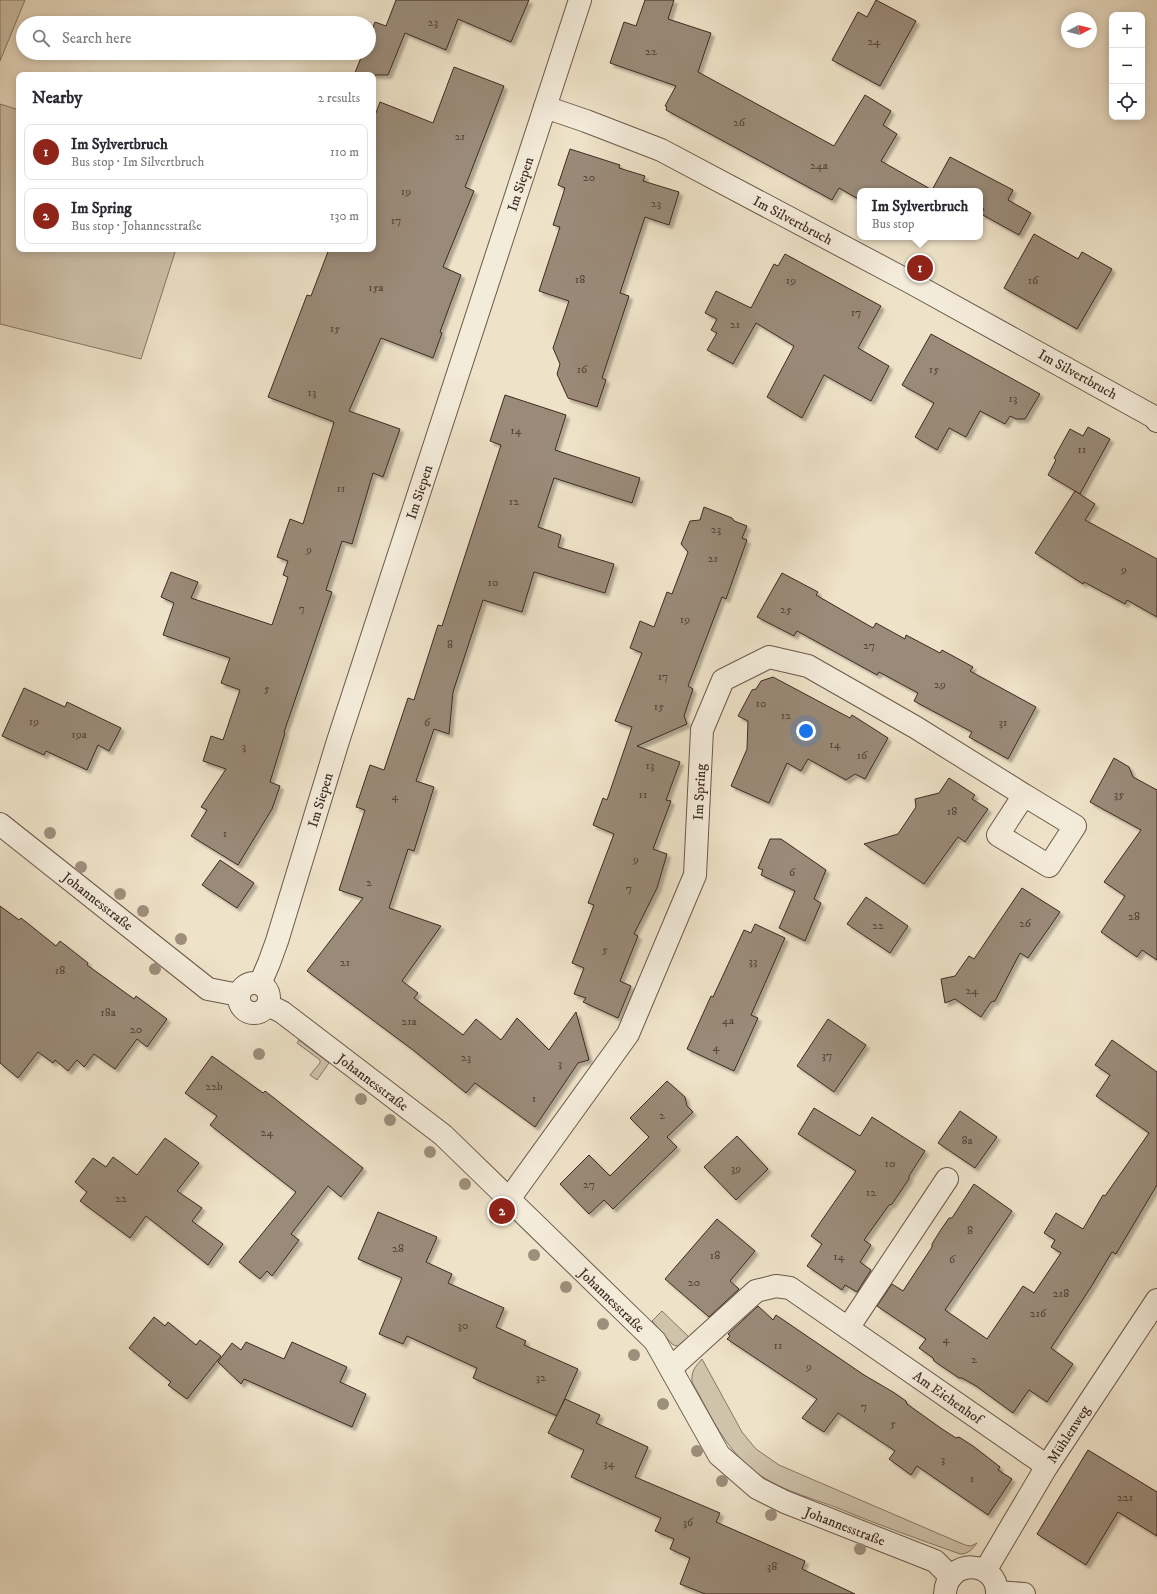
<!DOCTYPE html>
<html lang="en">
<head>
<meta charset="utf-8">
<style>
  :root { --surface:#fff; --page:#f7f7f7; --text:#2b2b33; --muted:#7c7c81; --line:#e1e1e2; --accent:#8f2418 }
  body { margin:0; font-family:"IM FELL DW Pica",serif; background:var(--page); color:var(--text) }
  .controls { position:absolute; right:12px; top:12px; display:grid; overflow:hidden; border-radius:8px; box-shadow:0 2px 10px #0003 }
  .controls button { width:36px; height:36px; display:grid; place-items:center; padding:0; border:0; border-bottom:1px solid var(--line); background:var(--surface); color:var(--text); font:20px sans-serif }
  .compass { position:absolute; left:1061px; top:12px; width:36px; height:36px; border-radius:50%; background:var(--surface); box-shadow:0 2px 10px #0003; rotate:83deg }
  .you { position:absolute; left:806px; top:731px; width:14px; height:14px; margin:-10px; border:3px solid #fff; border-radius:50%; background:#1a73e8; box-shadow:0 0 0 6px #1a73e833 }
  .badge { display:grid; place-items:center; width:26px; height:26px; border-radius:50%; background:var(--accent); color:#fff; font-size:13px; font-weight:700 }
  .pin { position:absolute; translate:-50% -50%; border:2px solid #fff; box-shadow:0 1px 4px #0006 }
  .popup { position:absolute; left:857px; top:188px; width:126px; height:52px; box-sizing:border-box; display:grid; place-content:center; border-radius:8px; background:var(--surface); filter:drop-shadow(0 1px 3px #0005); font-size:13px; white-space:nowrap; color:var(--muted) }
  .popup b { font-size:15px; color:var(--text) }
  .popup::after { content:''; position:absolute; left:50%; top:100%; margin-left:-8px; border:8px solid transparent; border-top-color:var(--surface) }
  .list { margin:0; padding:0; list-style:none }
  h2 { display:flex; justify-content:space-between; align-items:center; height:52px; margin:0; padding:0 16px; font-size:17px }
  h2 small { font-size:13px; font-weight:400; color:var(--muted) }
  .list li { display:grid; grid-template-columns:26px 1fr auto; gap:12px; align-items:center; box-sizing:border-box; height:56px; margin:0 8px 8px; padding:0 8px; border:1px solid var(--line); border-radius:8px }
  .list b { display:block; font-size:15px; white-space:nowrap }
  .list p { margin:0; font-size:13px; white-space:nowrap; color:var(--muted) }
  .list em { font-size:13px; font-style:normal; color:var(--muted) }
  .icon { flex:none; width:22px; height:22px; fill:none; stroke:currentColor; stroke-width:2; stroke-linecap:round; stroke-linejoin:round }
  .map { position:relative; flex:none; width:1157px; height:1594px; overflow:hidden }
  .search { position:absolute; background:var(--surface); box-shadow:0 2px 10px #0003; left:16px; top:16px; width:360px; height:44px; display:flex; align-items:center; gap:10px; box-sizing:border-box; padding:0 14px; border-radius:22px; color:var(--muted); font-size:15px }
  .panel { position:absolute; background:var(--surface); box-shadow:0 2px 10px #0003; left:16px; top:72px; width:360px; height:180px; border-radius:8px }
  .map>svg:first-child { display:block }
  .green { fill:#d0c3ac; stroke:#887666 }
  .building { fill:#9a8a78; stroke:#3f2a21; filter:url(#shadow) }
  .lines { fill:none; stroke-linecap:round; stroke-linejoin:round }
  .minor-casing { stroke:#6b584b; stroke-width:24 }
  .minor { stroke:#f4ecdb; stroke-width:22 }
  .tree { fill:#9e8e7c }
  .labels { text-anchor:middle; stroke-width:3.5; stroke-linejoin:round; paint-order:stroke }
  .number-label { font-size:12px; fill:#564237 }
  .street-label { font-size:14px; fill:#3f2a21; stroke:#f4ecdb }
</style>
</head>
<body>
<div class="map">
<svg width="1157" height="1594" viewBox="0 0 1157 1594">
  <defs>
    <filter id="shadow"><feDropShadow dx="3.5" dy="3.5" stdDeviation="1" flood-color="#0004"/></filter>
  </defs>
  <rect width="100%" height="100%" fill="#eee2c8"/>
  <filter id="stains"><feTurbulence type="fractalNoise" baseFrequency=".005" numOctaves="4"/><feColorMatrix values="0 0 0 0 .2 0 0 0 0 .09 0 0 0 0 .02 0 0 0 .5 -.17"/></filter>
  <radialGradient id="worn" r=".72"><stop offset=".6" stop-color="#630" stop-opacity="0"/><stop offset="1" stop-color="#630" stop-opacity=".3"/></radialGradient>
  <!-- green -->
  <g class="green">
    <path d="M 0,0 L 25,0 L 0,61 Z"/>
    <path d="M 0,104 L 19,110 L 19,249 L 176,249 L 141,359 L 0,324 Z"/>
    <path d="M 299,1040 L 329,1063 L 317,1080 L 310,1075 L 320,1063 L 320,1060 L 297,1043 Z"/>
    <path d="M 662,1311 L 691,1339 C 685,1343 679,1349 672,1344 L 652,1321 Z"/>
    <path d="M 702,1359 L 742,1432 L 756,1449 L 779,1465 L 965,1545 L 971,1546 L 977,1543 C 972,1549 969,1554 960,1554 C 918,1539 876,1524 835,1507 C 800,1494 765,1486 739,1457 C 719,1436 707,1408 692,1382 C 691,1371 695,1367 702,1359 Z"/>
  </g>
  <!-- building -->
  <g class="building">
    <path d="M 396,0 L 529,0 L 511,42 L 458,19 L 446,50 L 405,33 L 388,75 L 354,75 L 363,53 L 369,53 L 369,37 L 375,22 L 386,26 Z"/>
    <path d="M 645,0 L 674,0 L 668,19 L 711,33 L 698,72 L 834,146 L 865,95 L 891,111 L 883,125 L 897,134 L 881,161 L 932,190 L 950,157 L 1013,190 L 1008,200 L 1031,213 L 1019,235 L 981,214 L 984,209 L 980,207 L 980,191 L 860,191 L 860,200 L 839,188 L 832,200 L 666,110 L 667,107 L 665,106 L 676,86 L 610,63 L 624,22 L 636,26 Z"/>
    <path d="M 876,0 L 916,21 L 880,86 L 832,60 L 858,12 L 867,17 Z"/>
    <path d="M 454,67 L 504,86 L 465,187 L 474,191 L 443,267 L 461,275 L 440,332 L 442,333 L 433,358 L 381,338 L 349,411 L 400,429 L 383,477 L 373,473 L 352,544 L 342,541 L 326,590 L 332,592 L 284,732 L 285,733 L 270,782 L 280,786 L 272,809 L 238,865 L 191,836 L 207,810 L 201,807 L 226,769 L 203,761 L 211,736 L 223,740 L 240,690 L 221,683 L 230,658 L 163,635 L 174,603 L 161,597 L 171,572 L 198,582 L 191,598 L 272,625 L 288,577 L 283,575 L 288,561 L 277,557 L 290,519 L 303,524 L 334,422 L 268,397 L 307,295 L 311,296 L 329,249 L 373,249 L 373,121 L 380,102 L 433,123 Z"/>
    <path d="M 570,149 L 620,165 L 619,168 L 645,176 L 643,181 L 679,192 L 669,225 L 645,217 L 620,293 L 629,296 L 602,378 L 606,380 L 597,407 L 568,398 L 557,374 L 560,364 L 553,348 L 569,301 L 539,291 L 560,227 L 553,225 L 565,188 L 558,185 Z"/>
    <path d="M 1034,234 L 1078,259 L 1082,252 L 1112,269 L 1077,329 L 1004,288 Z"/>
    <path d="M 785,254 L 881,306 L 858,348 L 889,366 L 871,401 L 824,375 L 802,418 L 767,397 L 794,346 L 756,323 L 733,364 L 707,350 L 717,333 L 711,330 L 717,319 L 705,313 L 716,291 L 751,308 L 774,264 L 778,266 Z"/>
    <path d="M 931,334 L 1040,394 L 1025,419 L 1016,419 L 1010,416 L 1005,424 L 980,411 L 966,437 L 949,428 L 937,450 L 915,437 L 934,403 L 902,385 Z"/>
    <path d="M 505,395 L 566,415 L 555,450 L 640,478 L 632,503 L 554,478 L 538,527 L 561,535 L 558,547 L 614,564 L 605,593 L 534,572 L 522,612 L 483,600 L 453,692 L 449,734 L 434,729 L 416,781 L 434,787 L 414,851 L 408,849 L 389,908 L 441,926 L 402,981 L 418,993 L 414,998 L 463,1035 L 476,1019 L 501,1040 L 517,1018 L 549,1050 L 576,1012 L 589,1060 L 578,1063 L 535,1127 L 475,1083 L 466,1093 L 413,1050 L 307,971 L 363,898 L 339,890 L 365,810 L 356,807 L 370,765 L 384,770 L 408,698 L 414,700 L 438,625 L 442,626 L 501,445 L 490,441 Z"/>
    <path d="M 1088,427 L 1110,439 L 1080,494 L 1048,475 L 1056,460 L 1054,458 L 1070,429 L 1083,436 Z"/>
    <path d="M 1075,491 L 1095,504 L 1085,520 L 1157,559 L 1157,617 L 1127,600 L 1125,604 L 1084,582 L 1083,584 L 1035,553 Z"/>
    <path d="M 704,507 L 732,518 L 734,521 L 747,526 L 742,538 L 747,540 L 726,599 L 722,597 L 688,686 L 693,689 L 684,716 L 687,724 L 637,746 L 680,762 L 666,800 L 671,801 L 653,849 L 667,854 L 657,888 L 634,934 L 638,936 L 620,981 L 631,986 L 618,1018 L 583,1002 L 586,998 L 574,994 L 584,968 L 572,963 L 594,905 L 588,903 L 614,834 L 593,825 L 603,798 L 607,800 L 632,727 L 615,721 L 642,653 L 630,648 L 640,621 L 654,627 L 667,592 L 672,594 L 688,552 L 681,544 L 690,521 L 700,520 Z"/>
    <path d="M 782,573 L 818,592 L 816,595 L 873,628 L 876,623 L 905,639 L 906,635 L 940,653 L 942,650 L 973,667 L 970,671 L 1036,707 L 1008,759 L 969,737 L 972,732 L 914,701 L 918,693 L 879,672 L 877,675 L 797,631 L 794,636 L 757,617 Z"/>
    <path d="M 773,677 L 850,718 L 852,715 L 888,738 L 865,779 L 855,774 L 846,780 L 808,759 L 801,771 L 787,763 L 769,803 L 731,786 L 747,749 L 748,721 L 738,716 L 752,690 L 756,689 L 761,681 Z"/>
    <path d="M 24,688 L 65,707 L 67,702 L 121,728 L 109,751 L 98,745 L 87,770 L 46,751 L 44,755 L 2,736 Z"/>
    <path d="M 1114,758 L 1129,767 L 1133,777 L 1157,790 L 1157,960 L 1142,950 L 1137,957 L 1101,932 L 1125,896 L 1104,882 L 1141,830 L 1090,802 Z"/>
    <path d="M 949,778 L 975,795 L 972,799 L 988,809 L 965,842 L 958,837 L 924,884 L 864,844 L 898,834 L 916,807 L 915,799 L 939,793 Z"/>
    <path d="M 770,839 L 781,839 L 826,870 L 814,899 L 821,903 L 805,941 L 779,928 L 795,891 L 761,875 L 763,870 L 758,868 Z"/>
    <path d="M 220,860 L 254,883 L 237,908 L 202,885 Z"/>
    <path d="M 1022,888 L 1060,912 L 1028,958 L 1020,953 L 995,1001 L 991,1002 L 981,1017 L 955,999 L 945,1003 L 941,979 L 955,976 L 969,956 L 974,959 Z"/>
    <path d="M 866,897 L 908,926 L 890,953 L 847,924 Z"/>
    <path d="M 0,906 L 19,920 L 21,918 L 56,946 L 60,941 L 88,963 L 87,965 L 134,999 L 136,996 L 167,1019 L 147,1047 L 137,1039 L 115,1069 L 94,1054 L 84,1067 L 77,1060 L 68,1071 L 55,1060 L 53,1063 L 38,1052 L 18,1078 L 0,1063 Z"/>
    <path d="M 755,924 L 785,938 L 751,1015 L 758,1018 L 734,1071 L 687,1049 L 711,996 L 713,997 L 744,930 L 751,933 Z"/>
    <path d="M 828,1019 L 866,1045 L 834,1092 L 797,1066 Z"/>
    <path d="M 1112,1040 L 1157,1072 L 1157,1185 L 1116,1254 L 1112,1252 L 1091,1287 L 1051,1348 L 1073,1364 L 1047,1402 L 1029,1390 L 1013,1413 L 976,1386 L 962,1378 L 959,1378 L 934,1361 L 933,1358 L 919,1348 L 926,1339 L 877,1306 L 892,1284 L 903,1291 L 932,1247 L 932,1244 L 940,1231 L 949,1218 L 952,1218 L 974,1184 L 1012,1211 L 945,1310 L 987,1339 L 1023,1286 L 1034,1293 L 1061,1253 L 1051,1247 L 1055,1240 L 1044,1233 L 1056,1213 L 1083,1229 L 1103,1195 L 1105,1196 L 1149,1133 L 1096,1096 L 1110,1075 L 1095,1065 Z"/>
    <path d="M 212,1056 L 263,1093 L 265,1091 L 363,1168 L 341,1197 L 328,1186 L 291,1234 L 299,1240 L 272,1276 L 267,1271 L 260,1279 L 239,1262 L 296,1192 L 210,1125 L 217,1116 L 185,1093 Z"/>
    <path d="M 667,1081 L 685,1097 L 687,1106 L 693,1112 L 667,1137 L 677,1147 L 613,1209 L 604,1200 L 589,1214 L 560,1184 L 589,1155 L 610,1176 L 649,1137 L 630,1118 Z"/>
    <path d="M 814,1108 L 860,1136 L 872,1117 L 925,1151 L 909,1176 L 909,1179 L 892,1204 L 889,1205 L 864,1240 L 871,1245 L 860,1262 L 871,1270 L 857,1292 L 845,1285 L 842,1290 L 807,1266 L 822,1244 L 811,1236 L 856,1171 L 798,1134 Z"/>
    <path d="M 960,1111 L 997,1137 L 975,1168 L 938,1143 Z"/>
    <path d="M 737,1136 L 768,1169 L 736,1200 L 704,1167 Z"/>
    <path d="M 165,1138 L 199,1163 L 177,1191 L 202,1208 L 192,1221 L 223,1244 L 208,1265 L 146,1216 L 130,1238 L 80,1201 L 87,1192 L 75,1182 L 93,1158 L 106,1167 L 113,1157 L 137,1175 Z"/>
    <path d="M 378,1212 L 437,1237 L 426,1262 L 452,1274 L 448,1283 L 504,1308 L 496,1327 L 526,1341 L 524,1345 L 578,1369 L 557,1416 L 473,1378 L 477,1368 L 407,1336 L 403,1344 L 379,1334 L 402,1278 L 358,1259 Z"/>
    <path d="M 717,1219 L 755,1251 L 730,1281 L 739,1289 L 709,1317 L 665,1279 Z"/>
    <path d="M 758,1306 L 773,1320 L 776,1315 L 864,1375 L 893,1392 L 906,1401 L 907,1404 L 942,1429 L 956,1438 L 959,1437 L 973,1446 L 1000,1467 L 998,1470 L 1012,1479 L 988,1515 L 917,1466 L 911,1475 L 889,1459 L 895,1451 L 838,1413 L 824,1432 L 802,1418 L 817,1399 L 727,1339 L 730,1336 L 728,1334 Z"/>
    <path d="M 154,1317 L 165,1326 L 168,1322 L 196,1345 L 200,1340 L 221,1356 L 187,1399 L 168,1385 L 171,1382 L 129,1348 Z"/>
    <path d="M 246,1342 L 284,1359 L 292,1342 L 347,1367 L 340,1382 L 366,1394 L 352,1427 L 244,1379 L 241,1384 L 218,1362 L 232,1343 L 241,1350 Z"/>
    <path d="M 565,1399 L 600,1415 L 596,1423 L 648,1447 L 635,1477 L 720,1513 L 716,1522 L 805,1561 L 802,1569 L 855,1594 L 705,1594 L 680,1584 L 690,1558 L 670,1549 L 674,1539 L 655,1531 L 661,1518 L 571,1477 L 584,1450 L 548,1433 Z"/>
    <path d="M 1088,1450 L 1157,1492 L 1157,1536 L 1118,1512 L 1086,1565 L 1037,1534 Z"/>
  </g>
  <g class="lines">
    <defs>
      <g id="minor">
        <path d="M 545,107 L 586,121 L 661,150 L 910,282 L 1154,417 L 1157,421"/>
        <path d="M 0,824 L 208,989 L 239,995"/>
        <circle cx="254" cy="998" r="15"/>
        <path d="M 260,984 L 269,963 L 277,941 L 338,741 L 580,0"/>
        <path d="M 268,1005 L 282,1012 L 443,1135 L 655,1341 L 719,1455 L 757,1488 L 785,1502 L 935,1561 L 951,1577"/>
        <path d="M 509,1199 L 628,1034 L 695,875 L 702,730 L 723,680 L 769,657 L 808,666 L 915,727 L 1024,795 L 998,835 L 1049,866 L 1075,826 L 1024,795"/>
        <path d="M 848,1328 L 947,1179"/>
        <path d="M 671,1368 L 756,1291 L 776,1286 L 790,1288 L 1047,1466"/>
        <path d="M 985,1571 L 1047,1466 L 1157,1300"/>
        <path d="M 997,1592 L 1024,1594"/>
        <path d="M 945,1594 C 946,1558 998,1559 997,1594"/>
      </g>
    </defs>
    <!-- minor casing -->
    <use href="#minor" class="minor-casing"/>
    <!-- minor -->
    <use href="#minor" class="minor"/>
  </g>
  <!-- trees -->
  <g class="tree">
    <circle cx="50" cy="833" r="6"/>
    <circle cx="81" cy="867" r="6"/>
    <circle cx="120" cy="894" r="6"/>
    <circle cx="143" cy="911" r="6"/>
    <circle cx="181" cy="939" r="6"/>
    <circle cx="155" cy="969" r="6"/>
    <circle cx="259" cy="1054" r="6"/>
    <circle cx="361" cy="1099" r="6"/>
    <circle cx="390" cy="1120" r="6"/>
    <circle cx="430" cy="1152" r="6"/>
    <circle cx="465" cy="1184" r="6"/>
    <circle cx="495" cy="1218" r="6"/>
    <circle cx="534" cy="1255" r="6"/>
    <circle cx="566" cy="1287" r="6"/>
    <circle cx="603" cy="1324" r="6"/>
    <circle cx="634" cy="1355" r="6"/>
    <circle cx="663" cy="1404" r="6"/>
    <circle cx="697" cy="1451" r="6"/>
    <circle cx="722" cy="1481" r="6"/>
    <circle cx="771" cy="1515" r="6"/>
    <circle cx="860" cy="1549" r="6"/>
  </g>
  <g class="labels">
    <!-- number labels -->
    <g class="number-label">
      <text x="433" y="26">23</text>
      <text x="874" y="45">24</text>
      <text x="651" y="55">22</text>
      <text x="739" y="126">26</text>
      <text x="460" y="140">21</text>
      <text x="819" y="169">24a</text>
      <text x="589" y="181">20</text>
      <text x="406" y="195">19</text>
      <text x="656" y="207">23</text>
      <text x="396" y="224">17</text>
      <text x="580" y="283">18</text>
      <text x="791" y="284">19</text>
      <text x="1033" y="284">16</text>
      <text x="376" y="291">15a</text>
      <text x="856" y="316">17</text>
      <text x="735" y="328">21</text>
      <text x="335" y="332">15</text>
      <text x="582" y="373">16</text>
      <text x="934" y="373">15</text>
      <text x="312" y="396">13</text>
      <text x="1013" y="402">13</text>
      <text x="516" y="434">14</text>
      <text x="1082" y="453">11</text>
      <text x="341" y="492">11</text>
      <text x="514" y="505">12</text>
      <text x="716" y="533">23</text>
      <text x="309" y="553">9</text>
      <text x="713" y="562">21</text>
      <text x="1124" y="573">9</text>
      <text x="493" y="586">10</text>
      <text x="302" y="612">7</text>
      <text x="786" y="613">25</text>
      <text x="685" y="623">19</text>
      <text x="450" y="648">8</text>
      <text x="869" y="649">27</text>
      <text x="663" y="680">17</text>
      <text x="940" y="688">29</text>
      <text x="267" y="692">5</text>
      <text x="761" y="707">10</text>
      <text x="659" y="710">15</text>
      <text x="786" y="719">12</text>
      <text x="34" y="725">19</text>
      <text x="427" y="726">6</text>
      <text x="1003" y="726">31</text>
      <text x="79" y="738">19a</text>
      <text x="835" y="748">14</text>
      <text x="244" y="750">3</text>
      <text x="862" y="759">16</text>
      <text x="650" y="769">13</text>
      <text x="643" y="798">11</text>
      <text x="1119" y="798">35</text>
      <text x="395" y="800">4</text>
      <text x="952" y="815">18</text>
      <text x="225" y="837">1</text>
      <text x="636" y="863">9</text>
      <text x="792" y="876">6</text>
      <text x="369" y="886">2</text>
      <text x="629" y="892">7</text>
      <text x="1134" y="920">28</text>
      <text x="1025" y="927">26</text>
      <text x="878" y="929">22</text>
      <text x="605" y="953">5</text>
      <text x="753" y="965">33</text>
      <text x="345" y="966">21</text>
      <text x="60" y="974">18</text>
      <text x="972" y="994">24</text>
      <text x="108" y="1016">18a</text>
      <text x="728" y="1024">4a</text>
      <text x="409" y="1025">21a</text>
      <text x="136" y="1033">20</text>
      <text x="716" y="1051">4</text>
      <text x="827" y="1059">37</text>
      <text x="466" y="1061">23</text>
      <text x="560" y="1067">3</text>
      <text x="214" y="1090">22b</text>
      <text x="534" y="1102">1</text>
      <text x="662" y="1119">2</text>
      <text x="267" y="1136">24</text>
      <text x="967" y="1144">8a</text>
      <text x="890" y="1167">10</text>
      <text x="736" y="1172">39</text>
      <text x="589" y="1188">27</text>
      <text x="871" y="1196">12</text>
      <text x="121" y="1202">22</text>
      <text x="970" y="1234">8</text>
      <text x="398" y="1252">28</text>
      <text x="715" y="1259">18</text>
      <text x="839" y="1260">14</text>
      <text x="952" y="1263">6</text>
      <text x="694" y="1286">20</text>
      <text x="1061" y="1297">218</text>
      <text x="1038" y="1317">216</text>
      <text x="463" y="1329">30</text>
      <text x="946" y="1343">4</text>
      <text x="778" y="1349">11</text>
      <text x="974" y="1363">2</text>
      <text x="809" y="1370">9</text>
      <text x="541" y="1381">32</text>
      <text x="864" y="1410">7</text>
      <text x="893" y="1427">5</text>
      <text x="943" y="1463">3</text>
      <text x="609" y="1467">34</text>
      <text x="972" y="1482">1</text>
      <text x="1125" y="1501">221</text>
      <text x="688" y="1526">36</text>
      <text x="772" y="1570">38</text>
    </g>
    <!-- street labels -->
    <g class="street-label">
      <text transform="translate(520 184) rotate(-72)" y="5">Im Siepen</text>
      <text transform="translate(793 220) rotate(28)" y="5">Im Silvertbruch</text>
      <text transform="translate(1078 374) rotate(29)" y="5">Im Silvertbruch</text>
      <text transform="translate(419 492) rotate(-72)" y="5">Im Siepen</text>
      <text transform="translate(699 792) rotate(-87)" y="5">Im Spring</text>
      <text transform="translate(320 800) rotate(-73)" y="5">Im Siepen</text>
      <text transform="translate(98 901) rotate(38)" y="5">Johannesstraße</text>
      <text transform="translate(373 1082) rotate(37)" y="5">Johannesstraße</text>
      <text transform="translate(612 1300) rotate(44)" y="5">Johannesstraße</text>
      <text transform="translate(948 1397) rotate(35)" y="5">Am Eichenhof</text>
      <text transform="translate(1068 1434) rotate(-57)" y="5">Mühlenweg</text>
      <text transform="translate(845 1526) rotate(21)" y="5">Johannesstraße</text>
    </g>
  </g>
  <rect width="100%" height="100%" filter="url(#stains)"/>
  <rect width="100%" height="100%" fill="url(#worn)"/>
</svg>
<div class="controls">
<button>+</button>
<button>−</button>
<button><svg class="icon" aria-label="locate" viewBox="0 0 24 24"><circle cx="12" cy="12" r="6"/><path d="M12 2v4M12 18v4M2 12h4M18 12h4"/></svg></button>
</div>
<svg class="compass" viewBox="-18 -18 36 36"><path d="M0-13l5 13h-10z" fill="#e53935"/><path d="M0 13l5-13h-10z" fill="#7c7c81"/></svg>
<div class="you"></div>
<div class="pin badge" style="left:920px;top:268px">1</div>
<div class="popup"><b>Im Sylvertbruch</b>Bus stop</div>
<div class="pin badge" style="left:502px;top:1211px">2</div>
<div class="search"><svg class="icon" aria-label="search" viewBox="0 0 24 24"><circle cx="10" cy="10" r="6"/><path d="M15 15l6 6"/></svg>Search here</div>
<section class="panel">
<h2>Nearby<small>2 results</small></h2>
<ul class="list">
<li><span class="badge">1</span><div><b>Im Sylvertbruch</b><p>Bus stop · Im Silvertbruch</p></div><em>110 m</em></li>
<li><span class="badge">2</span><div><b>Im Spring</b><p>Bus stop · Johannesstraße</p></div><em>130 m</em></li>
</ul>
</section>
</div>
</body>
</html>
